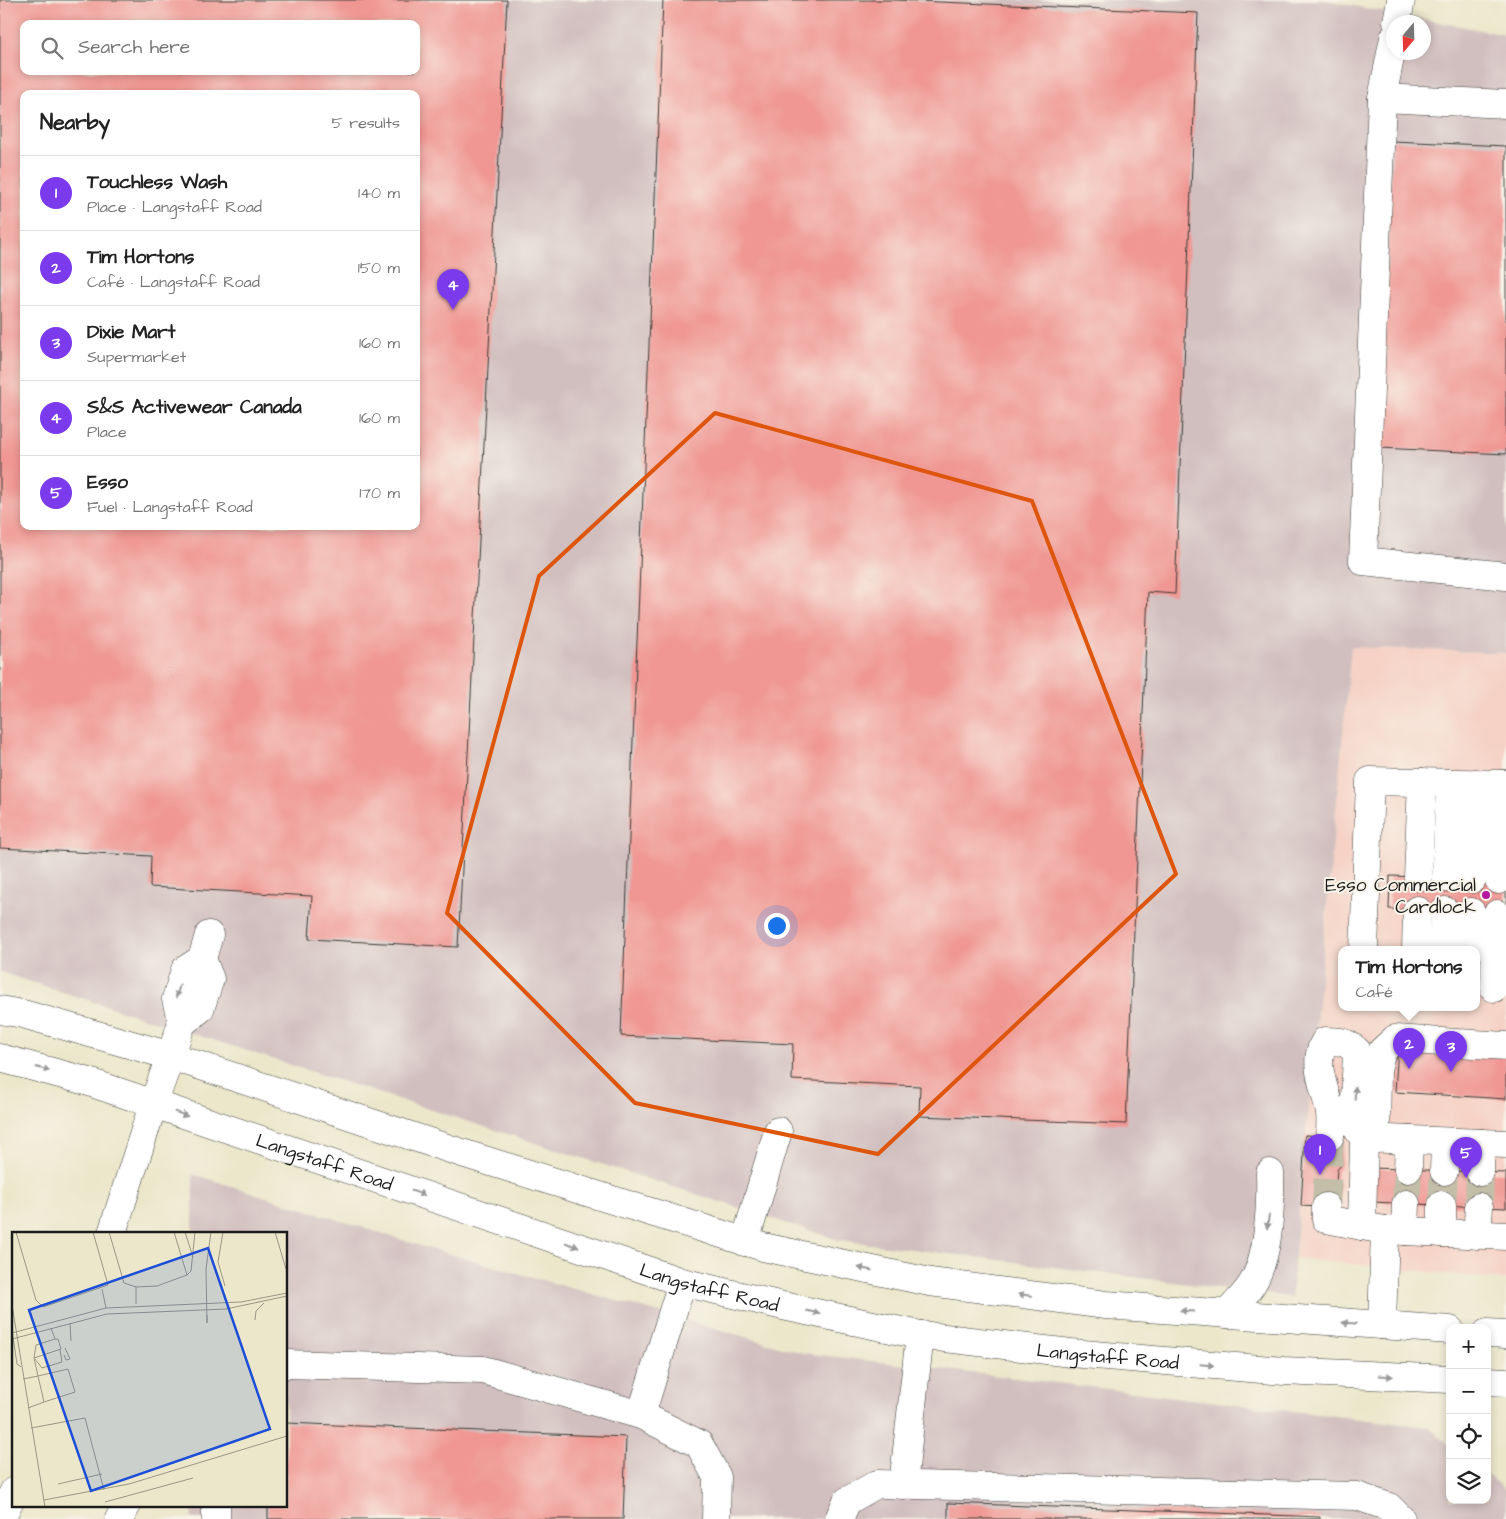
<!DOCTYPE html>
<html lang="en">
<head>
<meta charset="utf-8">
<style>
  :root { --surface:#fff; --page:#f2f2f2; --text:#222; --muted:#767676; --line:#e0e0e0; --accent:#7c3aed }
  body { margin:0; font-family:"Architects Daughter",sans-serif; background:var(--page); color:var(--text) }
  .controls { position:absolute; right:15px; bottom:15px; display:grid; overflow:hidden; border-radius:10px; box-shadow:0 2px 8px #0003 }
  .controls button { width:45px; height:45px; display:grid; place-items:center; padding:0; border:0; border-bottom:1px solid var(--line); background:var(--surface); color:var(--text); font:25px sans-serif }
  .compass { position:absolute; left:1386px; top:15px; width:45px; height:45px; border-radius:50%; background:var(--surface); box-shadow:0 2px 8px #0003; rotate:199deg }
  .you { position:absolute; left:776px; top:925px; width:18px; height:18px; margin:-12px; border:4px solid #fff; border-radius:50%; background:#1a73e8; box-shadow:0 0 0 8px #1a73e833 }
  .badge { display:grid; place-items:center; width:32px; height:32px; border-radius:50%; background:var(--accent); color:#fff; font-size:16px; font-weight:700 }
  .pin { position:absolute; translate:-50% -41px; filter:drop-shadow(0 1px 2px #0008) }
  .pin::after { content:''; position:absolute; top:26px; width:18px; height:15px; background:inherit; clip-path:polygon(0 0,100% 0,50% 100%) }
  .popup { position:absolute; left:1338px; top:946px; width:142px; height:65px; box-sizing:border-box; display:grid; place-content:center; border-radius:10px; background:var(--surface); filter:drop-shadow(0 1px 4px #0005); font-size:16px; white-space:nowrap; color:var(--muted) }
  .popup b { font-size:19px; color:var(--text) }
  .popup::after { content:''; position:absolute; left:50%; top:100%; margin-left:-10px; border:10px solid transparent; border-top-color:var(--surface) }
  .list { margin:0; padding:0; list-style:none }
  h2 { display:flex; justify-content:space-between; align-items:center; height:65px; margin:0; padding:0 20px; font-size:21px }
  h2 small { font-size:16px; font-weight:400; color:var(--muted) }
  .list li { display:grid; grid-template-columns:32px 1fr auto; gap:15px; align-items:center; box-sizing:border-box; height:75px; padding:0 20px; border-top:1px solid var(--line) }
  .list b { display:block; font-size:19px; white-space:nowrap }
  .list p { margin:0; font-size:16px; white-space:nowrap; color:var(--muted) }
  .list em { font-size:16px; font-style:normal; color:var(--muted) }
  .icon { flex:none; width:28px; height:28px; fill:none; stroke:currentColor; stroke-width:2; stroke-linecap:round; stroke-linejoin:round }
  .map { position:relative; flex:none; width:1506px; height:1519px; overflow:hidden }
  .search { position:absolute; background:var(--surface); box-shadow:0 2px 8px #0003; left:20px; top:20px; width:400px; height:55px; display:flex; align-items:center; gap:12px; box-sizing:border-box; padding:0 18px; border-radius:10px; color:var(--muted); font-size:19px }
  .panel { position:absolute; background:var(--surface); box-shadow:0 2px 8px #0003; left:20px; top:90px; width:400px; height:440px; border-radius:10px }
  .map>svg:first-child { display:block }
  .built { fill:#f6d1c5; fill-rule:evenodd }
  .industrial { fill:#d1bfbf; fill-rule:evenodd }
  .building { fill:#f09793; fill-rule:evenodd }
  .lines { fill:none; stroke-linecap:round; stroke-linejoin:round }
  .minor-tunnel { stroke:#c2bea8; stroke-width:28; stroke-dasharray:28 14; stroke-linecap:butt }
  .minor-casing { stroke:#3b3a36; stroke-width:29 }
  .major-casing { stroke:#3b3a36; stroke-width:29 }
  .minor { stroke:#fff; stroke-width:28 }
  .major { stroke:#fff; stroke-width:28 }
  .oneway { fill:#999 }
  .marked { fill:none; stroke:#de560d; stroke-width:4; stroke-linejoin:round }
  .poi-dot { fill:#b5179e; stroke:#f7f3e8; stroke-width:2 }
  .labels { text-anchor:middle; stroke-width:4; stroke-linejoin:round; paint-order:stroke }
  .poi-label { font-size:19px; fill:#1c1c1c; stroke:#f7f3e8; text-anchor:end }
  .street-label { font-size:19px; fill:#1c1c1c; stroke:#f7f3e8 }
  .inset-road { fill:none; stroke:#999685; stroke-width:1 }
  .view { fill:#1d4ed8; fill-opacity:0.15; stroke:#1d4ed8; stroke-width:2.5 }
  .inset-edge { fill:none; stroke:#1c1c1c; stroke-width:2.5 }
</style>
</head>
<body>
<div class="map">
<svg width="1506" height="1519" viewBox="0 0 1506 1519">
  <rect width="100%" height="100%" fill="#f7f3e8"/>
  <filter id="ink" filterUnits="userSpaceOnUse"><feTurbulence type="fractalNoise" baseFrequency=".02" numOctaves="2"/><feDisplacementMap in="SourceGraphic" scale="10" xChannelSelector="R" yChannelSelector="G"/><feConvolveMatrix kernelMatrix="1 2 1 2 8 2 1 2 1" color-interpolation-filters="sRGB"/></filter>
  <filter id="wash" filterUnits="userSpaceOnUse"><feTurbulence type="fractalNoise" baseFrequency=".0096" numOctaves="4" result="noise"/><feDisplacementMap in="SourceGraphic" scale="20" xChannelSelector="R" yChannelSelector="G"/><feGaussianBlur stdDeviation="1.12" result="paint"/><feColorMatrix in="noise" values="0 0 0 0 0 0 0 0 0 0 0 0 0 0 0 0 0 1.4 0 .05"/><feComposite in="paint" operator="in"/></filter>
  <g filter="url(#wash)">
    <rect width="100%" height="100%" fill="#ece7cb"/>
    <!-- built -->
    <path class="built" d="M 1351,647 L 1506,653 L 1506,1280 L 1295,1258 ZM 1342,950 L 1476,950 L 1476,1008 L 1342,1008 Z"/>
    <!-- industrial -->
    <g class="industrial">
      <path d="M 0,0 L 1324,0 L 1506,35 L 1506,653 L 1351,647 L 1291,1297 L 839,1240 L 0,972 ZM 1394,22 L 1424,22 L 1424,52 L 1394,52 ZM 24,24 L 416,24 L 416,71 L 24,71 ZM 24,94 L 416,94 L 416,526 L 24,526 Z"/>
      <path d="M 193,1174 L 421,1246 L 803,1353 L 1428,1427 L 1450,1445 L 1450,1500 L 1487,1500 L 1487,1475 L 1506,1490 L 1506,1519 L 192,1519 L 192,1505 L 286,1505 L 286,1233 L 193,1233 Z"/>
    </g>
    <g id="blocks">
      <!-- building -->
      <g class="building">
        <path d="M 0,0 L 507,0 L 458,947 L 309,939 L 312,896 L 150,887 L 151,856 L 0,848 ZM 24,24 L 416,24 L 416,71 L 24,71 ZM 24,94 L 416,94 L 416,526 L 24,526 Z"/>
        <path d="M 663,0 L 893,0 L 1198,13 L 1175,594 L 1148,592 L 1126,1124 L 919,1116 L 920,1086 L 792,1080 L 793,1044 L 621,1036 Z"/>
        <path d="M 1393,141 L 1506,146 L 1506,454 L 1379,448 Z"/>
        <path d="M 1390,876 L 1506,880 L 1506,914 L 1389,909 Z"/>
        <path d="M 1398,1046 L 1506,1052 L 1506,1099 L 1395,1092 Z"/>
        <path d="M 1305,1135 L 1343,1137 L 1341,1165 L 1337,1170 L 1336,1181 L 1340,1185 L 1338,1208 L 1301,1206 Z"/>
        <path d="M 1373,1168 L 1506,1173 L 1506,1208 L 1372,1202 Z"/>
        <path d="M 286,1423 L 626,1437 L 623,1519 L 268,1519 L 268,1505 L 286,1505 Z"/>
        <path d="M 948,1503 L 1320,1517 L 1320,1519 L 948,1519 Z"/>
      </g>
    </g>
  </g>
  <g filter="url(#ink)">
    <use href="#blocks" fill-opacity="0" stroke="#3b3a36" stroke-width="1"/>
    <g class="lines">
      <!-- minor-tunnel -->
      <g class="minor-tunnel">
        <path d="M 1406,1204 L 1408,1169"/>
        <path d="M 1442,1205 L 1444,1171"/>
        <path d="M 1326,1207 L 1330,1136"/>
        <path d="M 1479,1207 L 1480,1172"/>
      </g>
      <defs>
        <g id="minor">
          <path d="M 1397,22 L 1401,0"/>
          <path d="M 1394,38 L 1382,98 L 1363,561 L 1506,576"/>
          <path d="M 1382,98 L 1506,104"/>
          <path d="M 1418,877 L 1422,782"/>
          <path d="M 1446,878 L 1450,783"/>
          <path d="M 1472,879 L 1476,783"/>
          <path d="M 1499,880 L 1502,784"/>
          <path d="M 1364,950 L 1370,781 L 1506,784"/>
          <path d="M 1416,950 L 1417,910"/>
          <path d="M 1443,950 L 1445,911"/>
          <path d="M 1470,950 L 1471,912"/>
          <path d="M 202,959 L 209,935"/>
          <path d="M 1494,988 L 1497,914"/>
          <path d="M 1330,1136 C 1330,1129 1331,1120 1330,1113 C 1326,1089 1311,1063 1325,1041 C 1339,1041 1346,1041 1357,1051 L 1354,1124 L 1364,1138"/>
          <path d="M 1376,1139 L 1377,1069 L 1382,1051 L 1395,1039 L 1506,1046"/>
          <path d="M 1506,1144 L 1364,1138 L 1362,1226 L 1385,1230 L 1506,1236"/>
          <path d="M 1408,1169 L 1409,1140"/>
          <path d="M 1444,1171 L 1445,1142"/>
          <path d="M 1480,1172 L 1481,1143"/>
          <path d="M 1326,1207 L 1326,1219 L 1362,1226"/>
          <path d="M 1405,1231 L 1406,1204"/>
          <path d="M 112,1233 L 153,1105 L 182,1023 L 176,999 L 185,970 L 202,959 L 210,979 L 200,1009 L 182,1023"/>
          <path d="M 1442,1233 L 1442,1205"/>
          <path d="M 1477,1235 L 1479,1207"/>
          <path d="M 745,1242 L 778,1131"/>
          <path d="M 1226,1314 C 1235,1305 1245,1295 1252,1284 C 1269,1256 1271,1206 1270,1173"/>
          <path d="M 1382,1325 L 1385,1230"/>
          <path d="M 286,1364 L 483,1370 L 641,1415 L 682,1282"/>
          <path d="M 641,1415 L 699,1444 L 717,1477 L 716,1519"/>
          <path d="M 903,1485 L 920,1335"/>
          <path d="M 1,1519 L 14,1491"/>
          <path d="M 119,1519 L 127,1505"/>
          <path d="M 216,1519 L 216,1505"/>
          <path d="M 839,1519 L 847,1501 L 877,1484 L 1357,1496 L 1389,1507 L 1401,1519"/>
        </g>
        <g id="major">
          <path d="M 0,1010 L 23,1014 L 171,1056 L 462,1153 L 763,1247 L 930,1282 L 1106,1305 L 1450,1330"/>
          <path id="s1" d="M 0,1058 L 86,1081 L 682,1282 L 783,1306 L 920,1335 L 1071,1353 L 1284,1371 L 1450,1379"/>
          <path d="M 1487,1333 L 1506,1334"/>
          <path d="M 1487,1381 L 1506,1382"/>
        </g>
      </defs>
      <!-- minor casing -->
      <use href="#minor" class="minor-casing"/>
      <!-- major casing -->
      <use href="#major" class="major-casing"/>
      <!-- minor -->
      <use href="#minor" class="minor"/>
      <!-- major -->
      <use href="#major" class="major"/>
    </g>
    <!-- one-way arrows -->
    <defs><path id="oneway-solid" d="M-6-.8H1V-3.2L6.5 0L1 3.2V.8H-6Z" transform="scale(1.25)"/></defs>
    <g class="oneway">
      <use href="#oneway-solid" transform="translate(178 991) rotate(107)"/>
      <use href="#oneway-solid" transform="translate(43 1069) rotate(15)"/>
      <use href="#oneway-solid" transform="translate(1355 1093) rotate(-87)"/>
      <use href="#oneway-solid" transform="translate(181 1114) rotate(19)"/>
      <use href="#oneway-solid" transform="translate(418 1193) rotate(19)"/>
      <use href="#oneway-solid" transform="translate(1268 1222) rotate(97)"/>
      <use href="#oneway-solid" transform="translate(572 1245) rotate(19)"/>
      <use href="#oneway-solid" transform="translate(865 1269) rotate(-168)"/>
      <use href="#oneway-solid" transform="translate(1025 1295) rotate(-173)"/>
      <use href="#oneway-solid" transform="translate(1187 1311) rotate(-176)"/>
      <use href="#oneway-solid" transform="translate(813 1312) rotate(12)"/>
      <use href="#oneway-solid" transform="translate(1349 1323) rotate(-176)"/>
      <use href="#oneway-solid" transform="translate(1207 1365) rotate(5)"/>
      <use href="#oneway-solid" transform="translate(1386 1376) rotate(3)"/>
    </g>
  </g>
  <!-- marked area -->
  <path class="marked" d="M 715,413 L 1032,501 L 1176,874 L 878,1154 L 635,1103 L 447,913 L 539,576 Z"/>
  <!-- markers -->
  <circle class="poi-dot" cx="1486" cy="895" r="5"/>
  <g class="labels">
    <!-- poi labels -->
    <g class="poi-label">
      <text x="1476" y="891">Esso Commercial<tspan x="1476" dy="22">Cardlock</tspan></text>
    </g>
    <!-- street labels -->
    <g class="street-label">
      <text dy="7" stroke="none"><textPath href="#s1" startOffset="341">Langstaff Road</textPath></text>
      <text dy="7" stroke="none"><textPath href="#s1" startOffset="746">Langstaff Road</textPath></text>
      <text dy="7" stroke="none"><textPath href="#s1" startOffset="1151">Langstaff Road</textPath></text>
    </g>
  </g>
  <!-- overview -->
  <g transform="translate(12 1232)">
    <rect width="275" height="275" fill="#ece7cb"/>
    <path class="inset-road" d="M 4,0 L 24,68 L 31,75 L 96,53 L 81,0M 97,0 L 112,51 L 124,55M 173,0 L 181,25M 211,0 L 206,30 L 213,54M 263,0 L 274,37M 175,43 L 179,39 L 183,0M 90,57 L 94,76M 124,72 L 124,55 L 145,54 L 175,43 L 162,0M 0,73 L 33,275M 195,83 L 195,91 L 194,37 L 199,0M 243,88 L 244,79 L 252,71M 58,91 L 59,109M 39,96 L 43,107 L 24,113 L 22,126 L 49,117 L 46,107 L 43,107M 0,98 L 5,132 L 9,135M 0,101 L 94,76 L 229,70 L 275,61M 0,107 L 95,82 L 214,77 L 275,64M 52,123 L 54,128 L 58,127 L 53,116M 23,127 L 30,136 L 50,130 L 48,118M 11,147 L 26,144 L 56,137 L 63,160 L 32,170 L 26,144 L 22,126M 16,176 L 32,170M 19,196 L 73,186 L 92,258M 46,252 L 90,242M 32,268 L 117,252 L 275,204M 93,270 L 181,246"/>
    <path class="view" d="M 196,16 L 258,197 L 79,259 L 17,78 Z"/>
    <rect width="275" height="275" class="inset-edge"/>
  </g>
</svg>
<div class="controls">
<button>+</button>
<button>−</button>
<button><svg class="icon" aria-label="locate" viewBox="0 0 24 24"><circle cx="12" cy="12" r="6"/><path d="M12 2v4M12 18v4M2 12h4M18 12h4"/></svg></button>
<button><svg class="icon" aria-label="layers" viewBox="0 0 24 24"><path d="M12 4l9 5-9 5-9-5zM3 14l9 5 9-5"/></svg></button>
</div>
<svg class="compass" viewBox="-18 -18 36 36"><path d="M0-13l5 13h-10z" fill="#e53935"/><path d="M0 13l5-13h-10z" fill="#767676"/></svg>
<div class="you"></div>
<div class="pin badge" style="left:1320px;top:1175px">1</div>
<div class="pin badge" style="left:1409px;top:1069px">2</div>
<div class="popup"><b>Tim Hortons</b>Café</div>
<div class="pin badge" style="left:1451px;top:1072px">3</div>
<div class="pin badge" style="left:453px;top:310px">4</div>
<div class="pin badge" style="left:1466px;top:1178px">5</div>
<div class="search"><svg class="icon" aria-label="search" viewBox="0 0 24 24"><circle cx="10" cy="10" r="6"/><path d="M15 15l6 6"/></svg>Search here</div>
<section class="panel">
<h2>Nearby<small>5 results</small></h2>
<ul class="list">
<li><span class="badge">1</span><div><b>Touchless Wash</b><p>Place · Langstaff Road</p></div><em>140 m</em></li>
<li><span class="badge">2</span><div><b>Tim Hortons</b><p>Café · Langstaff Road</p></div><em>150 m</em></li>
<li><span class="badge">3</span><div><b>Dixie Mart</b><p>Supermarket</p></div><em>160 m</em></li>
<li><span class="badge">4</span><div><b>S&amp;S Activewear Canada</b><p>Place</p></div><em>160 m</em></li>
<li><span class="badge">5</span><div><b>Esso</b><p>Fuel · Langstaff Road</p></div><em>170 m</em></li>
</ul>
</section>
</div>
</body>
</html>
